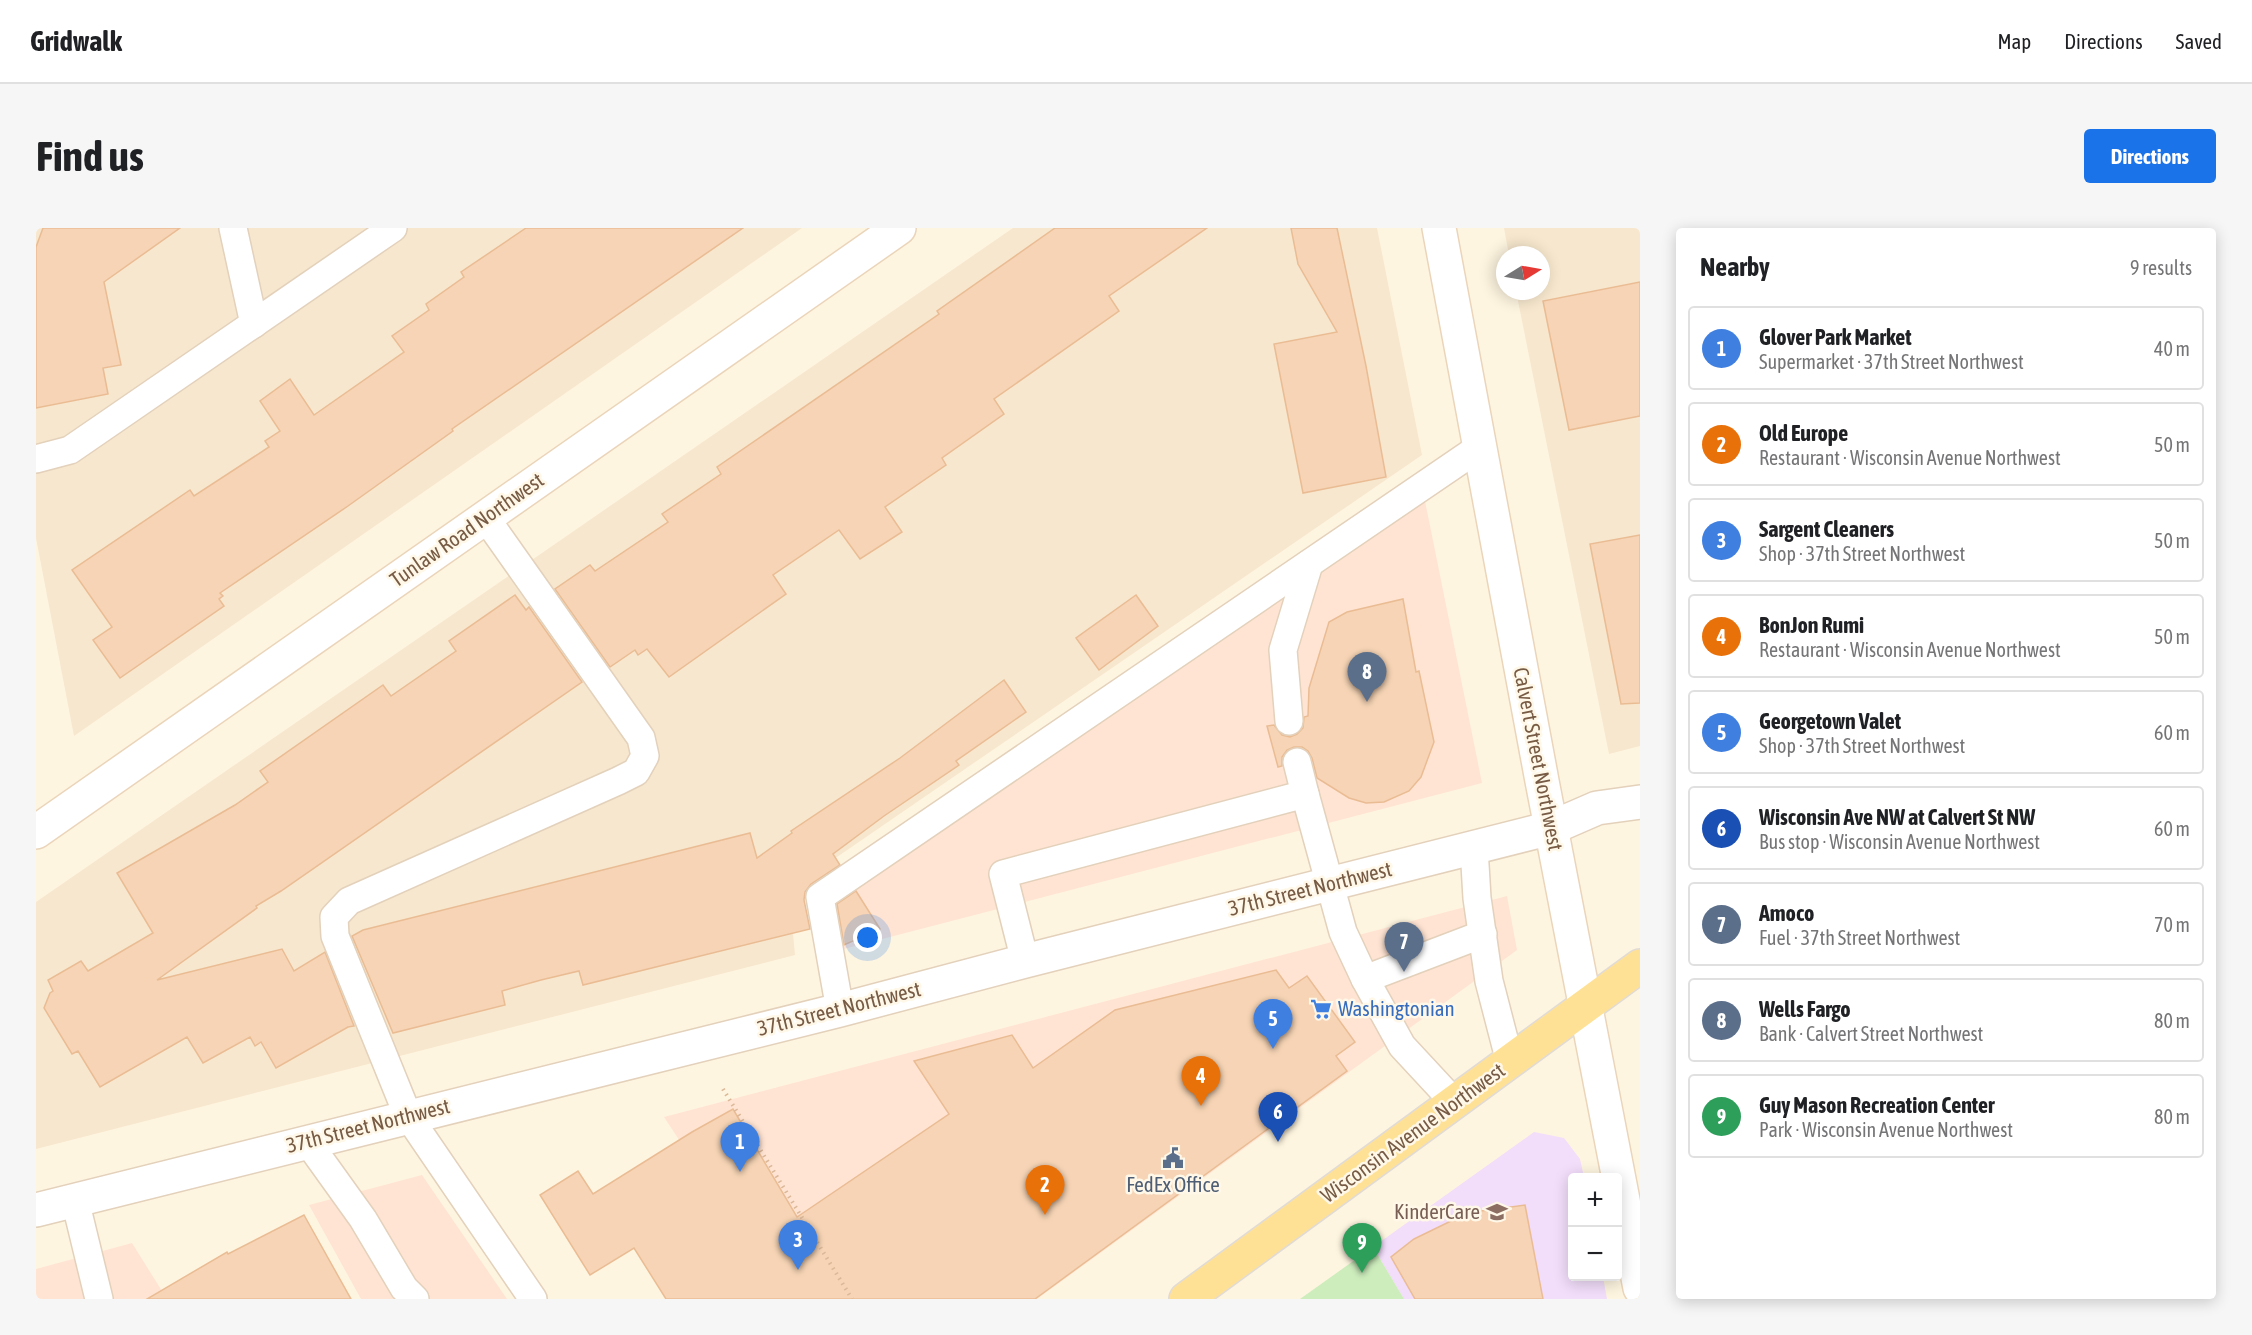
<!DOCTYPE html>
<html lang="en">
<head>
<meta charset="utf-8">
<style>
  :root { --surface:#fff; --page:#f6f6f6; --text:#202124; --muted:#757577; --line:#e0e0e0; --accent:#1a73e8 }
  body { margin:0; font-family:"Asap Condensed",sans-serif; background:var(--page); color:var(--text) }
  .controls { position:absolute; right:18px; bottom:18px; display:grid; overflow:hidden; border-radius:6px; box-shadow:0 3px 15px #0003 }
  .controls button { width:54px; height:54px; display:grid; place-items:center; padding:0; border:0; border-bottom:2px solid var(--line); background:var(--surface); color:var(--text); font:30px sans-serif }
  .compass { position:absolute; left:1460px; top:18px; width:54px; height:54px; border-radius:50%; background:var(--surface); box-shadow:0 3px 15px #0003; rotate:79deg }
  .you { position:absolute; left:832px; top:710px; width:21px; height:21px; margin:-15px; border:4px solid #fff; border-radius:50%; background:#1a73e8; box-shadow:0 0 0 9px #1a73e833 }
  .badge { display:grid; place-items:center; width:39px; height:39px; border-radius:50%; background:var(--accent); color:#fff; font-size:20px; font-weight:700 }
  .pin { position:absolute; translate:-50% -50px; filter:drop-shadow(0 2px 3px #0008) }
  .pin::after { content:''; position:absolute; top:32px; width:21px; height:18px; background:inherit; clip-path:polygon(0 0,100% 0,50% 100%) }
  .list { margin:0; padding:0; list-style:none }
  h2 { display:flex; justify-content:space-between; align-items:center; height:78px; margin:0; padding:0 24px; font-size:26px }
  h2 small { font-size:20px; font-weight:400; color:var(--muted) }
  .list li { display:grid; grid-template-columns:39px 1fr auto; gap:18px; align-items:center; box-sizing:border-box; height:84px; margin:0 12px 12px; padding:0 12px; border:2px solid var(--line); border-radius:6px }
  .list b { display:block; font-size:22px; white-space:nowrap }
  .list p { margin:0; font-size:20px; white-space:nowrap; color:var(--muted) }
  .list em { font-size:20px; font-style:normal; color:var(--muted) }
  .map { position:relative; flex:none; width:1604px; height:1071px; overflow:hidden; border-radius:6px }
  header { display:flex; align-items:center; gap:36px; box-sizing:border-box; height:84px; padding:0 30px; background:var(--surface); border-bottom:2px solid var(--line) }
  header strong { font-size:28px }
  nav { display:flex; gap:33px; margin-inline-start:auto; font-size:21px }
  .intro { display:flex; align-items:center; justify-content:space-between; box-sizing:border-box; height:144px; padding:0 36px }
  h1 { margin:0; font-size:42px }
  .button { padding:15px 27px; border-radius:6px; background:var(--accent); color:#fff; font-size:21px; font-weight:700 }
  main { display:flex; gap:36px; padding:0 36px }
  aside { flex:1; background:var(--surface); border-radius:6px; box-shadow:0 3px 15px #0003 }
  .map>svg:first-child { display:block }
  .residential { fill:#f7e7ce }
  .commercial { fill:#ffe4d3 }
  .education { fill:#f2ddfa }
  .green { fill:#cdedbd }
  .building { fill:#f6d4b5; stroke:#eabc94; stroke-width:1.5 }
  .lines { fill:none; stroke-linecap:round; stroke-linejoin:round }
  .lane-casing { stroke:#e3d1bb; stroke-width:30 }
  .street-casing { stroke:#e3d1bb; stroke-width:36 }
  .secondary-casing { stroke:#ebd5ba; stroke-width:36 }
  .primary-casing { stroke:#e1dbd6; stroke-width:36 }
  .path { stroke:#dbb898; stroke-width:4; stroke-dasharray:1.5 4.5; stroke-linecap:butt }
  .lane { stroke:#fff; stroke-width:27 }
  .street { stroke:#fff; stroke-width:33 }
  .secondary { stroke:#fff; stroke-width:33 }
  .primary { stroke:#ffe196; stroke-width:33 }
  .labels { text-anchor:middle; stroke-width:5; stroke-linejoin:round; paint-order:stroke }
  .street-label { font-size:21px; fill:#775b45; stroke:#fff8e8 }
  .shop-label { font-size:21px; fill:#366cbe; stroke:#fff8e8; text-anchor:start }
  .service-label { font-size:21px; fill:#4e5e75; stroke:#fff8e8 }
  .education-label { font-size:21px; fill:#785e54; stroke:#fff8e8; text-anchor:end }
</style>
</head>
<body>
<header>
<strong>Gridwalk</strong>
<nav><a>Map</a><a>Directions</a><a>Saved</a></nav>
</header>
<div class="intro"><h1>Find us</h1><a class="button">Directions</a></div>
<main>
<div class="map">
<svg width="1604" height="1071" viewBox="0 0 1604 1071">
  <rect width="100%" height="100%" fill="#fef5e0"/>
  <!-- residential -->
  <g class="residential">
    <path d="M 0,0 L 766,0 L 38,508 L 0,310 Z"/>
    <path d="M 977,0 L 1341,0 L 1386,227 L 753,662 L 759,727 L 0,921 L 0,674 Z"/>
    <path d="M 1468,0 L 1604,0 L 1604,518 L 1573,526 L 1480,63 L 1505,63 L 1505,27 L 1473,27 Z"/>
  </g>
  <!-- commercial -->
  <g class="commercial">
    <path d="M 1389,273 L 1446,555 L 800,723 L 789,679 Z"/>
    <path d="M 1471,668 L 1481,722 L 1001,1071 L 667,1071 L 725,1036 L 628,889 Z"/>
    <path d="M 386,947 L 471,1071 L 325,1071 L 273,977 Z"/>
    <path d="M 96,1015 L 131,1071 L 0,1071 L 0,1041 Z"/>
  </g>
  <!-- education -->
  <path class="education" d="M 1498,904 L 1528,910 L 1544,931 L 1548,949 L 1536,950 L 1536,1048 L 1567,1049 L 1571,1071 L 1368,1071 L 1337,1019 Z"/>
  <!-- green -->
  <path class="green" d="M 1337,1019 L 1368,1071 L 1264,1071 Z"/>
  <!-- building -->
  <g class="building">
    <path d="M 7,0 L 144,0 L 68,54 L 85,137 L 67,140 L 72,166 L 0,180 L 0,19 Z"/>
    <path d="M 490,0 L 707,0 L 416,201 L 417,203 L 312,278 L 184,365 L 187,368 L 183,371 L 188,378 L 84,450 L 57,412 L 76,399 L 36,342 L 154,262 L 158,268 L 233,219 L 229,213 L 244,203 L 224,173 L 254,151 L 278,187 L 368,124 L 356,108 L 393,82 L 390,76 L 428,49 L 425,44 Z"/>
    <path d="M 1019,0 L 1171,0 L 1073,68 L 1083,83 L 958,171 L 968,186 L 906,230 L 910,237 L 849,279 L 866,304 L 824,331 L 803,302 L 737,347 L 750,366 L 633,449 L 611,421 L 602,427 L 599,422 L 574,439 L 519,361 L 554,337 L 559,343 L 632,294 L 626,286 L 685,246 L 681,239 L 903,86 L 901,83 Z"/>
    <path d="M 1255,0 L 1301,0 L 1330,138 L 1350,249 L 1267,265 L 1238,116 L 1301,104 L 1262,36 Z"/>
    <path d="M 1604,54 L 1604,188 L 1533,202 L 1507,73 Z"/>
    <path d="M 1604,307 L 1604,475 L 1585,476 L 1554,316 Z"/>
    <path d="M 479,367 L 490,382 L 493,379 L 546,454 L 245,663 L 220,678 L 221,680 L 121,752 L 246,721 L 258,743 L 289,724 L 318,798 L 312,799 L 240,840 L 225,814 L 219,818 L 214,809 L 167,835 L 151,809 L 64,859 L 42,823 L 36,826 L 8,780 L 14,765 L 17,763 L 12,752 L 45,733 L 52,743 L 117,705 L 81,645 L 199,577 L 232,554 L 224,543 L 347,457 L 355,468 L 420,423 L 413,413 Z"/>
    <path d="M 1100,367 L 1122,398 L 1063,442 L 1040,410 Z"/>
    <path d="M 1367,371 L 1380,444 L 1383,443 L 1398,514 L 1385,549 L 1373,563 L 1348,574 L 1330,575 L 1313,570 L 1281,550 L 1276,530 L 1272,523 L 1266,519 L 1258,519 L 1251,522 L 1246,529 L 1246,538 L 1242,539 L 1231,498 L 1238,497 L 1246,507 L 1254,509 L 1261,506 L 1267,500 L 1268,489 L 1272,488 L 1273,460 L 1293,394 L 1311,384 Z"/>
    <path d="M 968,452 L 990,484 L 920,533 L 923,537 L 848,588 L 797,626 L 804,637 L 775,656 L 769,664 L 768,672 L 774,701 L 547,757 L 543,743 L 505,752 L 466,763 L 469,777 L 357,805 L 316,708 L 327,702 L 714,605 L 721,630 L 756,605 L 755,603 L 864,530 Z"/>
    <path d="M 820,663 L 844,701 L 808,717 L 801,676 Z"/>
    <path d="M 1240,742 L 1253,760 L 1271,748 L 1319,814 L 1300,828 L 1311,843 L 999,1071 L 630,1071 L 598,1020 L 554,1047 L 504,967 L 542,943 L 557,966 L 656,904 L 697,881 L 761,989 L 913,886 L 878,833 L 976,807 L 997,840 L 1079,782 Z"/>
    <path d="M 1489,977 L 1507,1071 L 1379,1071 L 1355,1029 L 1378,1011 L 1417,992 L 1445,983 Z"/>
    <path d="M 268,987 L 315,1071 L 111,1071 L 191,1024 L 192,1026 Z"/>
  </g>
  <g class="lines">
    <defs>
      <g id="lane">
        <path d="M 197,0 L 218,96"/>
        <path d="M 0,231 L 34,222 L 357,0"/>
        <path d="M 449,289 L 605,510 L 609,528 L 600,544 L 582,553 L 313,673 L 298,689 L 299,708 L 372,888 L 497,1071"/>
        <path d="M 1253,493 L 1247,422 L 1273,336"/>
        <path d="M 1261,534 L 1269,566"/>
        <path d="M 1438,620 L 1441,670 L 1453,753 L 1474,834"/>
        <path d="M 989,733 L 967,646 L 1269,566 L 1307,704 L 1329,751 L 1366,818 L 1418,874"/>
        <path d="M 1329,751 L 1447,706"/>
        <path d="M 804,782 L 784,669 L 1444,219"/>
        <path d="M 271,913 L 327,991 L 368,1060 L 379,1071"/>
        <path d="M 39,972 L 63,1071"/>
      </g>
      <path id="street" d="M 0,982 L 804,782 L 989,733 L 1515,600 L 1561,580 L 1604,574"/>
      <g id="secondary">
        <path d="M 1403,0 L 1506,553 L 1604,1060"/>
        <path d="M 0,604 L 863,0"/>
      </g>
      <path id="primary" d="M 1150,1071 L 1604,738"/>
    </defs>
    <!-- lane casing -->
    <use href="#lane" class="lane-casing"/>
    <!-- street casing -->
    <use href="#street" class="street-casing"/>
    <!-- secondary casing -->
    <use href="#secondary" class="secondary-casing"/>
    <!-- primary casing -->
    <use href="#primary" class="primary-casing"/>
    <!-- path -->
    <path class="path" d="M 687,861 L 816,1071"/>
    <!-- lane -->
    <use href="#lane" class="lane"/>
    <!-- street -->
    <use href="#street" class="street"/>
    <!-- secondary -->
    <use href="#secondary" class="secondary"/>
    <!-- primary -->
    <use href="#primary" class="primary"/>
  </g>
  <!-- icons -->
  <defs>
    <symbol id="supermarket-bare" viewBox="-9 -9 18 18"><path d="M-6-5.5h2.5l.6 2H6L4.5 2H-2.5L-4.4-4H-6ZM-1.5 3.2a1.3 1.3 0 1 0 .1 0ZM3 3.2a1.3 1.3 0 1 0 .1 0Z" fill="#3f7fe0" stroke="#fff8e8" stroke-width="2.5" paint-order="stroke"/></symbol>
    <symbol id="civic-bare" viewBox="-9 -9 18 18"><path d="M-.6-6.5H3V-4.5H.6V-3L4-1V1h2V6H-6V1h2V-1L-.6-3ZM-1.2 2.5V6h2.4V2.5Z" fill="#5c6f8a" stroke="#fff8e8" stroke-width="2.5" paint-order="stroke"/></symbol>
    <symbol id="school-bare" viewBox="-9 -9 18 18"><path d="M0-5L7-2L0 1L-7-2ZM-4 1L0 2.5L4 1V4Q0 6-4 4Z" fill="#8d6e63" stroke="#fff8e8" stroke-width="2.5" paint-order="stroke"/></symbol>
  </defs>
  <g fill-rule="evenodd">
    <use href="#supermarket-bare" x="1270" y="766" width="30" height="30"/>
    <use href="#civic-bare" x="1122" y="915" width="30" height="30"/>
    <use href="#school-bare" x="1446" y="969" width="30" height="30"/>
  </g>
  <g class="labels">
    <!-- street labels -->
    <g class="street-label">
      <text transform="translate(431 302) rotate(-35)" y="7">Tunlaw Road Northwest</text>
      <text transform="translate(1502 531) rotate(79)" y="7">Calvert Street Northwest</text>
      <text transform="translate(1274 661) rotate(-14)" y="7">37th Street Northwest</text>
      <text transform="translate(803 781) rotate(-14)" y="7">37th Street Northwest</text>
      <text transform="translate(332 898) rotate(-14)" y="7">37th Street Northwest</text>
      <text transform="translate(1377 905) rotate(-36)" y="7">Wisconsin Avenue Northwest</text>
    </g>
    <!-- shop labels -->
    <g class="shop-label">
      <text x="1302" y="788">Washingtonian</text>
    </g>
    <!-- service labels -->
    <g class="service-label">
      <text x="1137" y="964">FedEx Office</text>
    </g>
    <!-- education labels -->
    <g class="education-label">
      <text x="1444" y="991">KinderCare</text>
    </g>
  </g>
</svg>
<div class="controls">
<button>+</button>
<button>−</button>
</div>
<svg class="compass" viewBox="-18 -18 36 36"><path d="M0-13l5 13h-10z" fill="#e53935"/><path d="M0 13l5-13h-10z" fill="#757577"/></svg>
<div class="you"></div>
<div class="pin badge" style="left:704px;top:944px;background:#3f7fe0">1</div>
<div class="pin badge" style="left:1009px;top:987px;background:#e8710a">2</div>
<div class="pin badge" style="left:762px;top:1042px;background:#3f7fe0">3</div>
<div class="pin badge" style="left:1165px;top:878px;background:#e8710a">4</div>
<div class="pin badge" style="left:1237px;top:821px;background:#3f7fe0">5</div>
<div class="pin badge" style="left:1242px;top:914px;background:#1a4fb4">6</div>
<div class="pin badge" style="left:1368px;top:744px;background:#5c6f8a">7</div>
<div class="pin badge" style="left:1331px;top:474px;background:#5c6f8a">8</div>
<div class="pin badge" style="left:1326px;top:1045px;background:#2e9e5b">9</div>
</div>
<aside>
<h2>Nearby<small>9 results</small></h2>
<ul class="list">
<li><span class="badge" style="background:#3f7fe0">1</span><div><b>Glover Park Market</b><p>Supermarket · 37th Street Northwest</p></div><em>40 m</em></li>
<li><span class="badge" style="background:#e8710a">2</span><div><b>Old Europe</b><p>Restaurant · Wisconsin Avenue Northwest</p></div><em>50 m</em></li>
<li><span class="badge" style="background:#3f7fe0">3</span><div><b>Sargent Cleaners</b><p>Shop · 37th Street Northwest</p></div><em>50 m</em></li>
<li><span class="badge" style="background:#e8710a">4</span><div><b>BonJon Rumi</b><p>Restaurant · Wisconsin Avenue Northwest</p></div><em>50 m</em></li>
<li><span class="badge" style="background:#3f7fe0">5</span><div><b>Georgetown Valet</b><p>Shop · 37th Street Northwest</p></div><em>60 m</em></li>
<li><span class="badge" style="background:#1a4fb4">6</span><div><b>Wisconsin Ave NW at Calvert St NW</b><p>Bus stop · Wisconsin Avenue Northwest</p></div><em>60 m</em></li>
<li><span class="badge" style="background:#5c6f8a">7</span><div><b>Amoco</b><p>Fuel · 37th Street Northwest</p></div><em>70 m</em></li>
<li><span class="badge" style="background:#5c6f8a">8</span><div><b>Wells Fargo</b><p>Bank · Calvert Street Northwest</p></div><em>80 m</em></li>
<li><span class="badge" style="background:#2e9e5b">9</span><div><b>Guy Mason Recreation Center</b><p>Park · Wisconsin Avenue Northwest</p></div><em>80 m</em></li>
</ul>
</aside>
</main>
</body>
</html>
